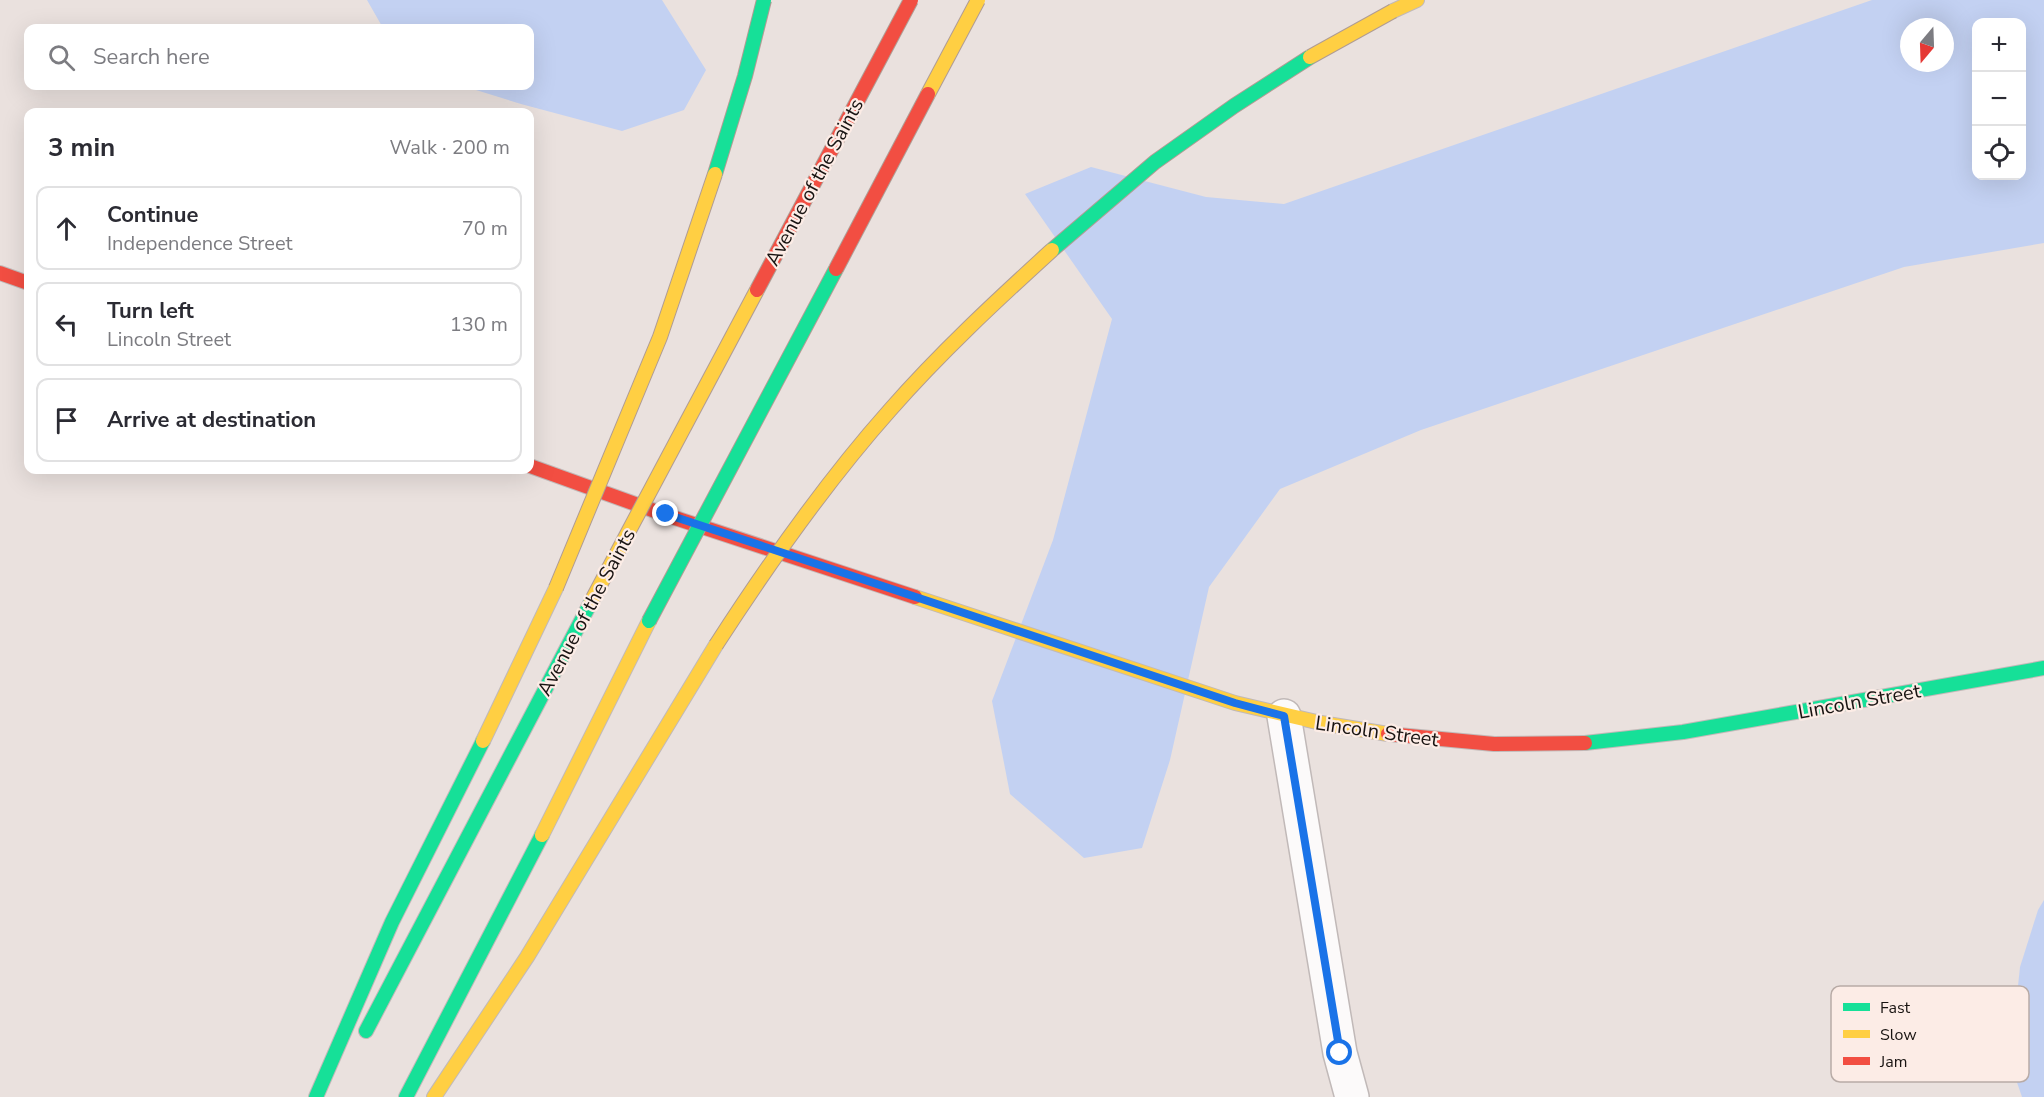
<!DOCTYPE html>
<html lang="en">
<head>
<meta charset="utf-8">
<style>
  :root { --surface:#fff; --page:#f2f2f3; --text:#2b2b33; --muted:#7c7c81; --line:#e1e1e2 }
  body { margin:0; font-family:"Nunito Sans",sans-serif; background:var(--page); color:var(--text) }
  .controls { position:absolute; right:18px; top:18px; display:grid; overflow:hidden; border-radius:12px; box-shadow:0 6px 24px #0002 }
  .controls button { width:54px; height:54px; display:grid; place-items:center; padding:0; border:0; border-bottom:2px solid var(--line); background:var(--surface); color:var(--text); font:30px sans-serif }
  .compass { position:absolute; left:1900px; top:18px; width:54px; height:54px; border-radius:50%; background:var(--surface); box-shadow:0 6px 24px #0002; rotate:199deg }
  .stop { position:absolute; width:18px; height:18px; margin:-14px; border:4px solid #1a73e8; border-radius:50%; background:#fff }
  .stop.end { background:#1a73e8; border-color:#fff; box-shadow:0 2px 6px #0008 }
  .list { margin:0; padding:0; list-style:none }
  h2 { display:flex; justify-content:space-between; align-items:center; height:78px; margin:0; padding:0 24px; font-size:26px }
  h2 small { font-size:20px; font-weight:400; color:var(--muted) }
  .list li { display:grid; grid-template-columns:39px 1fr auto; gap:18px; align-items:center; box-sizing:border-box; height:84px; margin:0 12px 12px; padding:0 12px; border:2px solid var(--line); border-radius:12px }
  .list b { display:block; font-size:22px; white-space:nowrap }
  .list p { margin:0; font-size:20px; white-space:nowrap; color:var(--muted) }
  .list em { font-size:20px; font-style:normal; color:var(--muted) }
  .icon { flex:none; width:33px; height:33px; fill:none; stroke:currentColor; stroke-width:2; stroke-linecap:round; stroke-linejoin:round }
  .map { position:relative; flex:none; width:2044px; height:1097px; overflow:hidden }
  .search { position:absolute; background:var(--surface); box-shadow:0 6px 24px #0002; left:24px; top:24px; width:510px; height:66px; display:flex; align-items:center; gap:15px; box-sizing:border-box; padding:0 21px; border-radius:12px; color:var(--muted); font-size:22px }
  .panel { position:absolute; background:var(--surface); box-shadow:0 6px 24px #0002; left:24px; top:108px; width:510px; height:366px; border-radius:12px }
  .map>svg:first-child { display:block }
  .water { fill:#c3d1f2; fill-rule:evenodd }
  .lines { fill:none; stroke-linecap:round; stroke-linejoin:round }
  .street-casing { stroke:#c1b9b8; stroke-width:36 }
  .fast-casing { stroke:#c1b9b8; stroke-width:16 }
  .slow-casing { stroke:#c1b9b8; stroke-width:16 }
  .jam-casing { stroke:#c1b9b8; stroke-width:16 }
  .street { stroke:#fcfafa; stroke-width:33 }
  .fast { stroke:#16e098; stroke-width:14 }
  .slow { stroke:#ffcf43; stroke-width:14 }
  .jam { stroke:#f24e42; stroke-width:14 }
  .fast-bridge-casing { stroke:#b09c94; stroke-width:16; stroke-linecap:butt }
  .slow-bridge-casing { stroke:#b09c94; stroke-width:16; stroke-linecap:butt }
  .jam-bridge-casing { stroke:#b09c94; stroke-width:16; stroke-linecap:butt }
  .fast-bridge { stroke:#16e098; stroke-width:14 }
  .slow-bridge { stroke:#ffcf43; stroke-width:14 }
  .jam-bridge { stroke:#f24e42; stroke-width:14 }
  .route { stroke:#1a73e8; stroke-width:8 }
  .labels { text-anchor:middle; stroke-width:4.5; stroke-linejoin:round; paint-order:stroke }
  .street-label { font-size:20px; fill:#181311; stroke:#fcece6 }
  .key { fill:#fcece6; stroke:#b8aba6; stroke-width:1.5 }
  .key-label { font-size:16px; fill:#181311 }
</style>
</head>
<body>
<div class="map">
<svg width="2044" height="1097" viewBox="0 0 2044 1097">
  <rect width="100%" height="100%" fill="#eae1de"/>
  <!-- water -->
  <g class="water">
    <path d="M 367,0 L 662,0 L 706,70 L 684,110 L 622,131 L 521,104 L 463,86 L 530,86 L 530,28 L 383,28 Z"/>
    <path d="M 1872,0 L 2044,0 L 2044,243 L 1904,267 L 1421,430 L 1280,489 L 1209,587 L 1170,760 L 1142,848 L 1084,858 L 1010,794 L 992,701 L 1053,540 L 1112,319 L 1025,194 L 1091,167 L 1206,197 L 1284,204 ZM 1976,22 L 2022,22 L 2022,176 L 1976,176 ZM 1909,27 L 1945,27 L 1945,63 L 1909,63 Z"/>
    <path d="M 2044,900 L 2044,1097 L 2022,1097 L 2010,1062 L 2020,967 L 2038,910 Z"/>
  </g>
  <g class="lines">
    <defs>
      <path id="street" d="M 1284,716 L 1340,1053 L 1352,1097"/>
      <g id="fast">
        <path d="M 1585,743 L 1683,732 L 2044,668"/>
        <path d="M 366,1031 L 591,602"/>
        <path d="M 316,1097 L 392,922 L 483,741"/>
        <path d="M 406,1097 L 542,835"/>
      </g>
      <g id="slow">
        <path d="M 1393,11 L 1417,0"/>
        <path d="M 915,597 L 1235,703 L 1321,723 L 1388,734"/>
        <path d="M 483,741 L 556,588"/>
        <path d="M 542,835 L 649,621"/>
        <path d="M 434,1097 L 527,957 L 716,645"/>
      </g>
      <g id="jam">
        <path d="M 0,273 L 28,283"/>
        <path d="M 530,466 L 666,515 L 915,597"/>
        <path d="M 1388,734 L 1494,744 L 1585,743"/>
      </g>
    </defs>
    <!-- street casing -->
    <use href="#street" class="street-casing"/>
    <!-- fast casing -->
    <use href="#fast" class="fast-casing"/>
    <!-- slow casing -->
    <use href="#slow" class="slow-casing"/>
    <!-- jam casing -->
    <use href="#jam" class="jam-casing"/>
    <!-- street -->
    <use href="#street" class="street"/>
    <!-- fast -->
    <use href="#fast" class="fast"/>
    <!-- slow -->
    <use href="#slow" class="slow"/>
    <!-- jam -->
    <use href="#jam" class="jam"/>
    <defs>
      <g id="fast-bridge">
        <path d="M 715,174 L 745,76 L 764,0"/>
        <path d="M 1052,250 L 1155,162 L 1234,106 L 1310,57"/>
        <path d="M 649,621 L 836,269"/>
      </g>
      <g id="slow-bridge">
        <path d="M 1310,57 L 1393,11"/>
        <path d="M 928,94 L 978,0"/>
        <path d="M 556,588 L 660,337 L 715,174"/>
        <path d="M 591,602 L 757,290"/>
        <path d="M 716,645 C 769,563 825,483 890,410 C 940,353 996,301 1052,250"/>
      </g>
      <g id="jam-bridge">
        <path d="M 836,269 L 928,94"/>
        <path d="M 757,290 L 911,0"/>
      </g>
    </defs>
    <!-- fast-bridge casing -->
    <use href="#fast-bridge" class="fast-bridge-casing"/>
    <!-- slow-bridge casing -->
    <use href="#slow-bridge" class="slow-bridge-casing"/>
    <!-- jam-bridge casing -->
    <use href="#jam-bridge" class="jam-bridge-casing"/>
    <!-- fast-bridge -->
    <use href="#fast-bridge" class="fast-bridge"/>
    <!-- slow-bridge -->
    <use href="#slow-bridge" class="slow-bridge"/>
    <!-- jam-bridge -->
    <use href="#jam-bridge" class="jam-bridge"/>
  </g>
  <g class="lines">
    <!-- route -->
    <path class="route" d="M 666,514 L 1235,703 L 1284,716 L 1340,1053"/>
  </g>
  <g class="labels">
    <!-- street labels -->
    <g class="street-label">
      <text transform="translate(814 182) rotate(-62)" y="7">Avenue of the Saints</text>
      <text transform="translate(586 612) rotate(-62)" y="7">Avenue of the Saints</text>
      <text transform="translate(1859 701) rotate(-10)" y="7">Lincoln Street</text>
      <text transform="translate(1377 731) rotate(8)" y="7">Lincoln Street</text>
    </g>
  </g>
  <!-- legend -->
  <rect x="1831" y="986" width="198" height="96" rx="9" class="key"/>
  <rect x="1843" y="1003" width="27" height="8" fill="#16e098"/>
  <rect x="1843" y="1030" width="27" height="8" fill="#ffcf43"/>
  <rect x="1843" y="1057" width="27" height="8" fill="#f24e42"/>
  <g class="key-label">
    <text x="1880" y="1013">Fast</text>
    <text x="1880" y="1040">Slow</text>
    <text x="1880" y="1067">Jam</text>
  </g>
</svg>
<div class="controls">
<button>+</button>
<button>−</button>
<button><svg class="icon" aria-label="locate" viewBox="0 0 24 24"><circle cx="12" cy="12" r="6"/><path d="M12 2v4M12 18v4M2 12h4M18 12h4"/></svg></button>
</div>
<svg class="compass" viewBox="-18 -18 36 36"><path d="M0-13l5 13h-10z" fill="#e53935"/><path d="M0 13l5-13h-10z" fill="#7c7c81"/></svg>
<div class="stop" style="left:1340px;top:1053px"></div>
<div class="stop end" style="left:666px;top:514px"></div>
<div class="search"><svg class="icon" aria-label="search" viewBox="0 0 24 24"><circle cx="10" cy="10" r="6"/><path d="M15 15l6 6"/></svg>Search here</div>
<section class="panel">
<h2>3 min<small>Walk · 200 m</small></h2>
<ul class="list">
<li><svg class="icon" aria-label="ahead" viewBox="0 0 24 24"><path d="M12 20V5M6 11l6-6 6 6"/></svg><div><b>Continue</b><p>Independence Street</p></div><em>70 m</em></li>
<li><svg class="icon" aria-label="left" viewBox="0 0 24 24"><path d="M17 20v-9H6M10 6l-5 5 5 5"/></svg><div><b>Turn left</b><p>Lincoln Street</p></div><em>130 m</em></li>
<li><svg class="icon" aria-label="arrive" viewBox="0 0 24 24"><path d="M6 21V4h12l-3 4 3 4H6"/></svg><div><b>Arrive at destination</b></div></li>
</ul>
</section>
</div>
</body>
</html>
